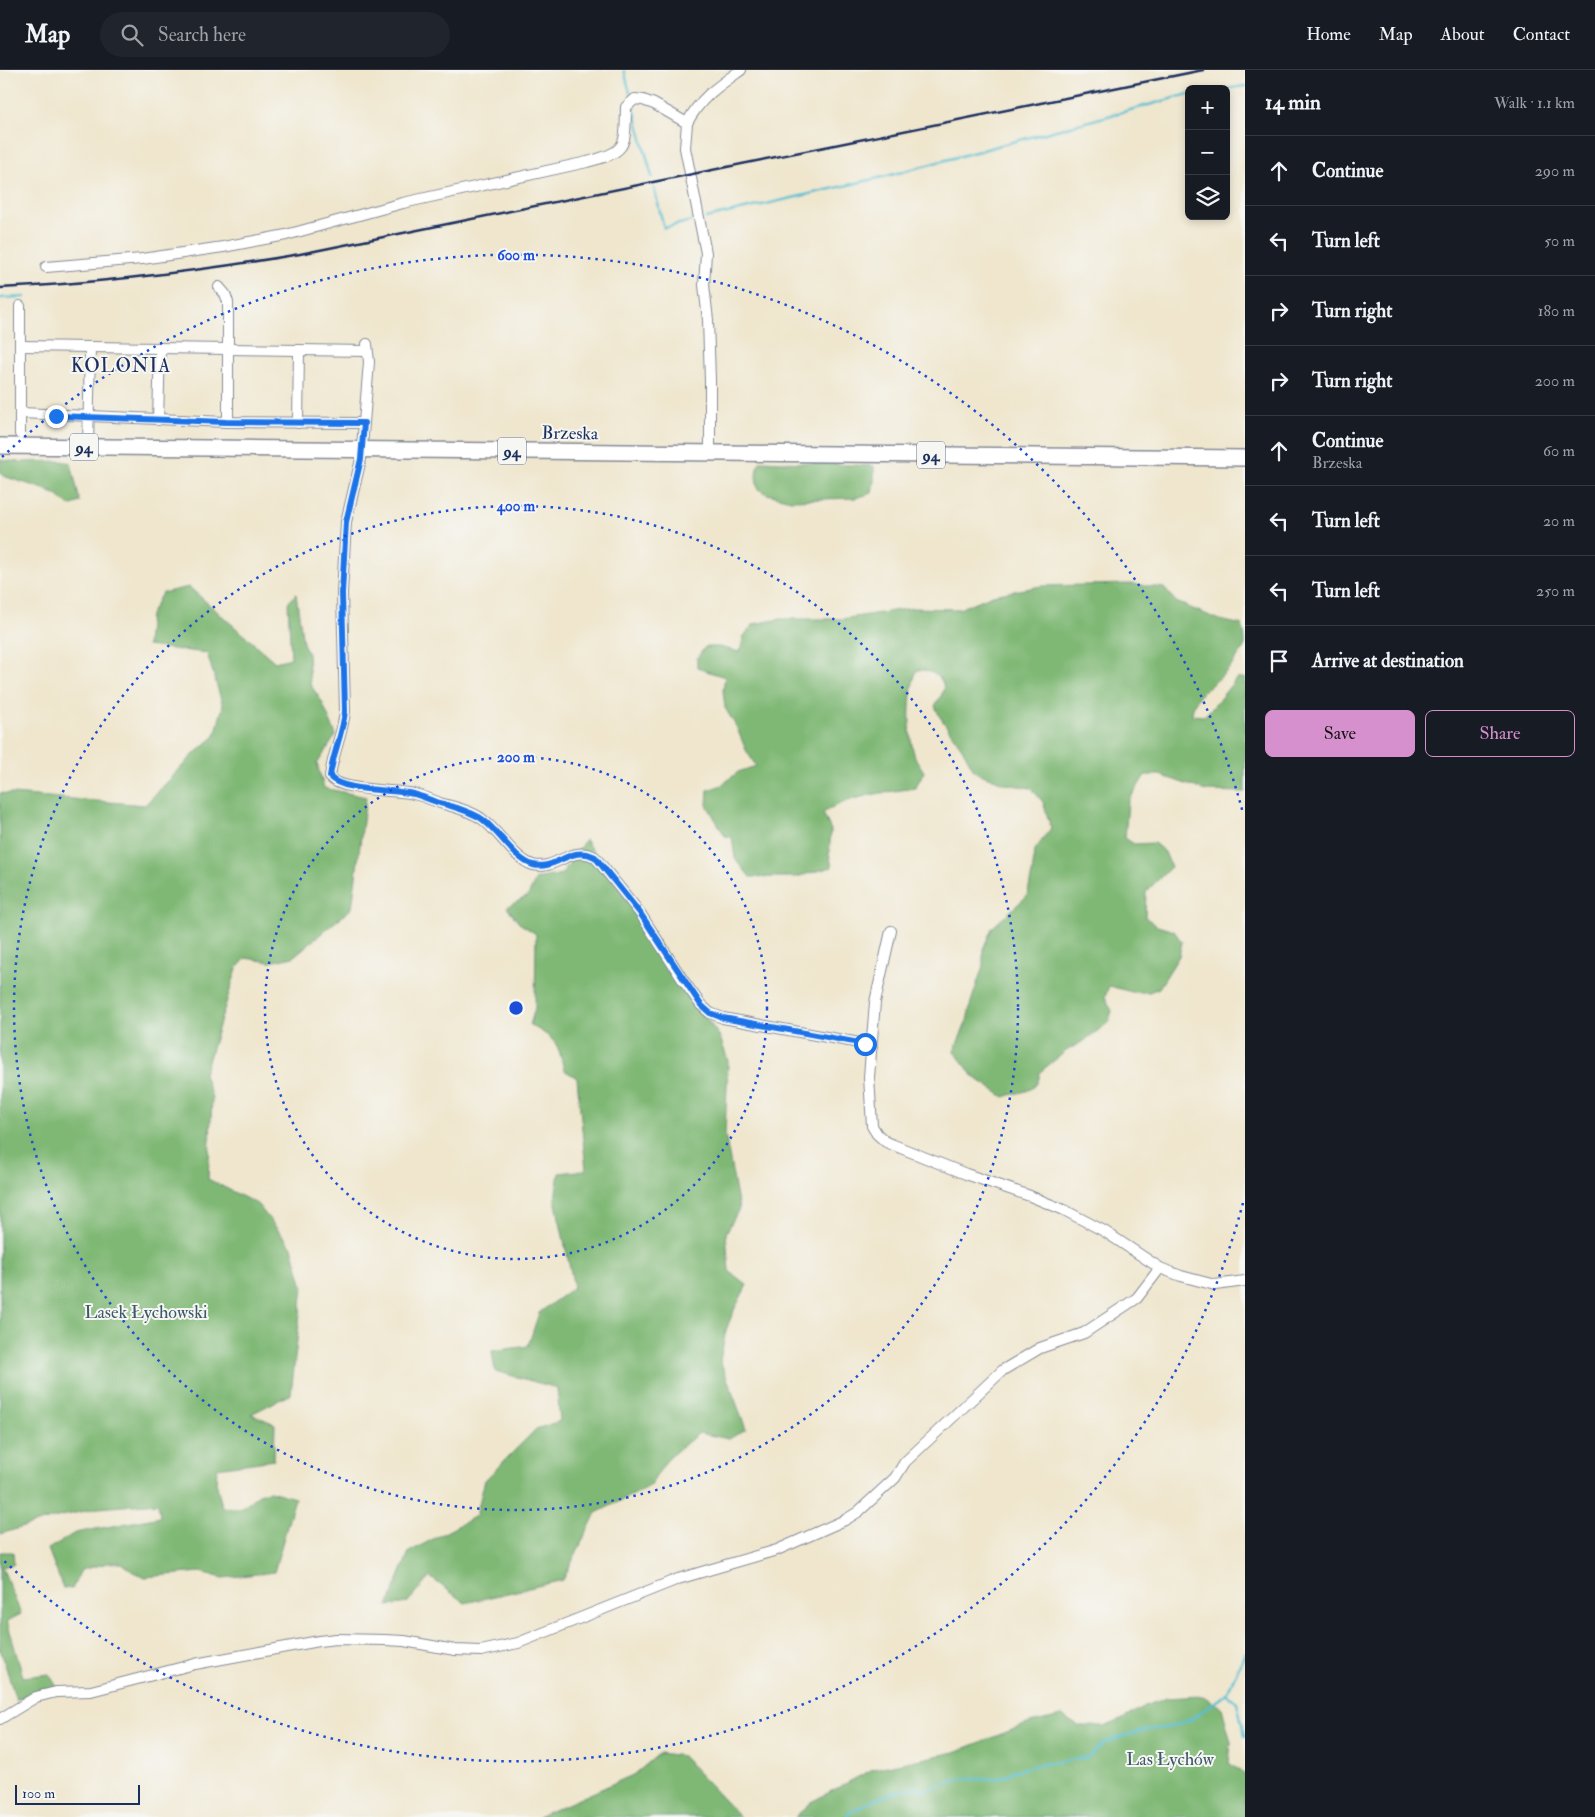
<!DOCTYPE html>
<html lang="en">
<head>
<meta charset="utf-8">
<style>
  :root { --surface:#171b24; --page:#20242c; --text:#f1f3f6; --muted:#9ea1a6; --line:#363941; --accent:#d690ce }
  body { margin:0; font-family:"IM FELL Double Pica",serif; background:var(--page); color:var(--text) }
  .controls { position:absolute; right:15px; top:15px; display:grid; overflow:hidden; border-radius:8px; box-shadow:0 2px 8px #0003 }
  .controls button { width:45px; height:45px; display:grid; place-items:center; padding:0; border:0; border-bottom:1px solid var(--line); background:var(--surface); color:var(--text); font:25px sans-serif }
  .scale { position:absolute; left:15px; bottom:12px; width:125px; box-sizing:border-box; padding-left:5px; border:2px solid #1b2f5e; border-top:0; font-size:14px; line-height:18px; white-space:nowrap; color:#1b2f5e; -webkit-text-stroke:4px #f6f6f2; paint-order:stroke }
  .stop { position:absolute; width:15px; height:15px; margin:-11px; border:4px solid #1a73e8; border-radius:50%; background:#fff }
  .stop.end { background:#1a73e8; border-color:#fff; box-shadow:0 1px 5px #0008 }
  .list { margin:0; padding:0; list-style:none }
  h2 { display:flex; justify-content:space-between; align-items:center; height:65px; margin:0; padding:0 20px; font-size:21px }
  h2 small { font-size:16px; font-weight:400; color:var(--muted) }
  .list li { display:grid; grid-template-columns:32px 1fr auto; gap:15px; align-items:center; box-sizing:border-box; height:70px; padding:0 20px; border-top:1px solid var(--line) }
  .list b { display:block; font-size:19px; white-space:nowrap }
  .list p { margin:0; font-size:16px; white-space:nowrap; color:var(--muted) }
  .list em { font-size:16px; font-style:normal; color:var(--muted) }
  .actions { display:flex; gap:10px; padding:15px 20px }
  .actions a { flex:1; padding:11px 0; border:1px solid var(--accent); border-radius:8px; text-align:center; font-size:18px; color:var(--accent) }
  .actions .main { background:var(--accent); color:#111 }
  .icon { flex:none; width:28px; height:28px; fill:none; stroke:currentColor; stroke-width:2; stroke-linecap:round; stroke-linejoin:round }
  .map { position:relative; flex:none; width:1245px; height:1747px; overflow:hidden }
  header { display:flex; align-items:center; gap:30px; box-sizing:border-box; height:70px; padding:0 25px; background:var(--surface); border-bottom:1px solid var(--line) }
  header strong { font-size:24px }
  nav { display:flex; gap:28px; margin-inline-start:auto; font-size:18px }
  .search { width:350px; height:45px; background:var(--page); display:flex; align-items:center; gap:12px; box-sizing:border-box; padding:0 18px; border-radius:28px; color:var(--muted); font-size:19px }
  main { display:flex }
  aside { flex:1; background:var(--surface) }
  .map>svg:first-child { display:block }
  .forest { fill:#7fb875; stroke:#4d746a }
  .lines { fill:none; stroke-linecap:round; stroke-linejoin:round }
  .stream { stroke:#55bed2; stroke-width:2.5 }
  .minor-casing { stroke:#858a96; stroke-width:12 }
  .primary-casing { stroke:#858a96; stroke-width:18 }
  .minor { stroke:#fff; stroke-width:10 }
  .primary { stroke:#fff; stroke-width:15 }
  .rail { stroke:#1b2f5e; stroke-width:2.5 }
  .route { stroke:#1a73e8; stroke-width:6 }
  .ring { fill:none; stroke:#1d4ed8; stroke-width:2.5; stroke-dasharray:2.5 5 }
  .labels { text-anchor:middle; stroke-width:4; stroke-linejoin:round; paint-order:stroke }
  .shield { fill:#f6f6f2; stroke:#5d6b8a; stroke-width:1 }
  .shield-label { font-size:16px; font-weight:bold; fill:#1b2f5e }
  .street-label { font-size:18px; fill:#1b2f5e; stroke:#f6f6f2 }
  .park-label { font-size:18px; fill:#3c5969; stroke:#f6f6f2 }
  .neighbourhood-label { font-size:19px; letter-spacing:1px; fill:#1b2f5e; stroke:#f6f6f2 }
  .centre { fill:#1d4ed8; stroke:#f6f6f2; stroke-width:2.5 }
  .ring-label { font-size:15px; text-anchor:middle; font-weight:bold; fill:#1d4ed8; stroke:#f6f6f2; stroke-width:4; stroke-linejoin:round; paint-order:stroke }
</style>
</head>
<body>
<header>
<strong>Map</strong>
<div class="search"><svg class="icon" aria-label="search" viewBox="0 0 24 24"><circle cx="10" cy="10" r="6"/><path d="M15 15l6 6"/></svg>Search here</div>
<nav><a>Home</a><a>Map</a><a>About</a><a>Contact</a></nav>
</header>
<main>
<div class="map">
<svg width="1245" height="1747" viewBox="0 0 1245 1747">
  <rect width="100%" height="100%" fill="#f6f6f2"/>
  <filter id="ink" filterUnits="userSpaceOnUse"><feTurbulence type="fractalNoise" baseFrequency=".02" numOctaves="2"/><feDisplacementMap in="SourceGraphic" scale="10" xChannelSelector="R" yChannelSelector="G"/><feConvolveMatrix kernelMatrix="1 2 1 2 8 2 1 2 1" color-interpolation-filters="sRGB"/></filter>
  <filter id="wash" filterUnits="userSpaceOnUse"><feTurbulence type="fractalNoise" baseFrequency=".0096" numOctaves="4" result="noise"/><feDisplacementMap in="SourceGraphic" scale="20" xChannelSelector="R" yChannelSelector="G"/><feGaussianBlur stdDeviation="1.12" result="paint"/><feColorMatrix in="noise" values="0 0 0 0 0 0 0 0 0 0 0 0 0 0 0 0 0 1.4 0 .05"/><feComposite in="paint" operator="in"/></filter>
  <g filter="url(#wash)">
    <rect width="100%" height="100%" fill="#efe6cd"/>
    <!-- forest -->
    <g class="forest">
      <path d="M 0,390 L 20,392 L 61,391 L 71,393 L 80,432 L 69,436 L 58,426 L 44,419 L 3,406 L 0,402 Z"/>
      <path d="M 761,391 L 874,396 L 874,411 L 872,423 L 856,428 L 791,430 L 767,424 L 758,419 C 756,409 754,399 761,391 Z"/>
      <path d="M 1132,514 L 1164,518 L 1176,532 L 1220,550 L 1242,555 C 1244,561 1245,568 1245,574 C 1244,580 1229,599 1225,603 C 1211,617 1193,624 1192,645 L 1204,646 L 1214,636 L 1236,609 L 1245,608 L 1245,722 L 1206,721 L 1160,705 L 1145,705 L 1128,732 L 1125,768 L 1134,774 L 1154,773 L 1165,782 L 1171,797 L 1146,822 L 1145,847 L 1157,856 L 1174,861 L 1182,872 L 1179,886 L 1159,918 L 1149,922 L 1132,922 L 1109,916 L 1105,927 L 1112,941 L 1108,953 L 1085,970 L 1066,981 L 1040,1002 C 1038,1024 1023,1020 1004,1027 L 974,1007 L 954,981 L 967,951 L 971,932 L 983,896 L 983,879 L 992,858 L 1027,826 L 1032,804 L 1035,780 L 1051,758 L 1043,732 L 1031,718 L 1006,714 L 975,702 L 962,678 L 940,647 L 935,636 C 937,632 942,626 943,621 C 947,607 928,599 917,600 C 908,619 907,669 916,689 C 918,693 922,698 924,702 L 915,718 C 883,723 851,725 823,743 L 831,760 L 829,783 L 832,797 L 796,807 L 750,807 L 735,788 L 732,767 L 725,766 L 707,735 L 708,720 L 722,715 L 738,702 L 756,696 L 746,680 L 736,656 L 725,638 L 723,620 L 725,607 L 697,598 L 697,588 L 705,577 L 719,577 L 740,582 L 744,566 L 754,554 L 781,549 L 842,549 L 912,538 L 959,539 L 993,525 L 1041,516 Z"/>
      <path d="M 189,517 L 275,592 L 291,588 L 288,533 L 296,524 L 303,573 L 308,584 L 310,614 L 322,632 L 336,665 L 317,694 L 324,718 L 366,727 L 352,838 L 293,887 L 270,892 L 246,888 L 237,898 L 204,1004 L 212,1028 L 208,1109 L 257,1134 L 292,1177 L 303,1217 L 291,1324 L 251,1344 L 275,1354 L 274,1390 L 217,1398 L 216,1411 L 222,1437 L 241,1438 L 259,1424 L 270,1421 L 295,1428 L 274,1502 L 223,1508 L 200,1502 L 145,1507 L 133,1502 L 121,1493 L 108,1493 L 81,1500 L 72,1519 L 63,1518 L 48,1479 L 75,1463 L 160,1447 L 158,1433 L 98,1438 L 57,1447 L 0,1464 L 0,723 L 145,735 L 196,682 L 215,666 L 223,636 L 207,583 L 147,576 L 150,545 L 162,523 Z"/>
      <path d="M 585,770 L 671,892 L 704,945 L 720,967 L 728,991 L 725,1064 L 739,1139 L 726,1163 L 729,1201 L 747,1215 L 734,1240 L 726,1260 L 720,1290 L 746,1359 L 729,1369 L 699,1363 L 668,1388 L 650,1416 L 596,1443 L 563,1510 L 465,1533 L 430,1507 L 407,1533 L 388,1536 L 409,1482 L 476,1446 L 485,1410 L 536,1359 L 560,1351 L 557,1318 L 495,1301 L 492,1281 L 528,1276 L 539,1243 L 574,1217 L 555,1129 L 559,1103 L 586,1100 L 577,1008 L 564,1000 C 558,971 555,969 530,955 L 535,938 L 536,864 L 519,853 L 507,837 L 528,826 L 536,809 L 562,804 Z"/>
      <path d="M 0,1482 L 13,1482 L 14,1494 L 2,1497 L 21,1544 L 7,1551 L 23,1607 L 49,1604 L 57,1617 L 38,1619 L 16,1630 L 0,1578 Z"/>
      <path d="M 1203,1626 L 1222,1638 L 1231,1672 L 1229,1693 L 1245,1705 L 1245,1747 L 795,1747 L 813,1731 L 873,1699 L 955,1682 L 1030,1653 L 1062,1646 L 1078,1656 L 1107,1656 L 1121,1650 L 1145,1636 L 1167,1628 Z"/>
      <path d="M 660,1683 L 682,1686 L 740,1747 L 538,1747 L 635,1704 Z"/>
    </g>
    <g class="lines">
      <!-- stream -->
      <g class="stream">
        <path d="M 624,0 L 630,23"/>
        <path d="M 1226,19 L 1245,16"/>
        <path d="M 634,38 L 652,107"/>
        <path d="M 654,118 L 664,158 L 691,151"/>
        <path d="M 706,148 L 887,106 L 1189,24"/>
        <path d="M 0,228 L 25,227"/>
        <path d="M 1227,1623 L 1237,1633 L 1245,1666"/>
        <path d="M 847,1747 L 848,1744 C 869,1730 891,1723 916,1717 L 924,1721 L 960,1709 L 997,1709 L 1014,1701 L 1037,1695 L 1089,1687 L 1105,1672 L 1141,1661 L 1175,1656 L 1198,1645 L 1227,1623 L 1245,1583"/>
      </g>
    </g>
  </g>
  <g filter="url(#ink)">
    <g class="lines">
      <defs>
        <g id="minor">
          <path d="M 687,53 C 701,27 717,17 741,0"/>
          <path d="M 46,197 L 142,189 L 223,177 L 286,165 L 403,133 L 587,92 C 628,81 625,77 626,37 L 635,29 L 643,30 L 654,34 L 687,53 L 685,78 L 706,183 L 704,215 L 708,250 L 710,310 L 710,383"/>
          <path d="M 219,217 L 225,224 L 228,232 L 228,352"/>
          <path d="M 367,274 L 369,292 L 361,389 L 346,452 L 342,523 L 345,641 C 343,664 332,685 330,707 C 342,722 394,719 414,724 C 423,726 432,730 440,733 C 454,737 471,741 482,749 C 499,761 514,789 533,795 C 556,801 571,774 595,787 L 640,843 L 683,910 L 701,935 L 710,943 L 723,948 L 865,974 L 872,977"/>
          <path d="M 21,276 L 367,281"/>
          <path d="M 21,343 L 226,352 L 364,353"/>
          <path d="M 158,350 L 160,278"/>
          <path d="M 298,353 L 299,280"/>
          <path d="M 20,364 L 20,236"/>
          <path d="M 88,377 L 90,277"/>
          <path d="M 891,861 L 875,932 L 869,1007 L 872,1056 L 877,1064 L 886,1072 L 966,1104 L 1030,1126 L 1064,1140 L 1104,1161 L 1160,1198 L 1181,1206 L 1215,1215 L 1245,1211"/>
          <path d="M 0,1649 L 36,1627 L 56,1622 L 91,1621 L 195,1594 L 319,1571 L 336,1569 L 385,1570 L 404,1571 L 455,1580 L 481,1581 L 518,1573 L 678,1509 L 777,1480 L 845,1450 L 858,1442 L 895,1408 L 905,1392 L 1003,1300 L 1040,1278 L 1084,1263 L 1137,1228 L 1160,1198"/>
        </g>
        <path id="primary" d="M 0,376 L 1245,388"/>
      </defs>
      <!-- minor casing -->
      <use href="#minor" class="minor-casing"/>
      <!-- primary casing -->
      <use href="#primary" class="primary-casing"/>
      <!-- minor -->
      <use href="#minor" class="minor"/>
      <!-- primary -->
      <use href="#primary" class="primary"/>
      <!-- rail -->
      <path class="rail" d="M 0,218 C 101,213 200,201 300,184 L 1203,0"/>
    </g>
  </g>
  <g class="lines" filter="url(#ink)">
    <!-- route -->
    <path class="route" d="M 56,346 L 226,352 L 364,353 L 361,389 L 346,452 L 342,523 L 345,641 C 343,664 332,685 330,707 C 343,722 394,719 414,724 C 423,727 431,730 440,733 C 454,737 470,741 482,749 C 499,761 514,789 533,795 C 556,801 571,774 595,787 L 640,843 L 701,935 L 710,943 L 723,948 L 865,974"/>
  </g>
  <!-- distance rings -->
  <g class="ring">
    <circle cx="516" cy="938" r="251"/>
    <circle cx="516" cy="938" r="502"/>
    <path d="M1243 1133A753 753 0 0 1 2 1489M2 387A753 753 0 0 1 1243 743"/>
  </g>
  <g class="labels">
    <!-- shield labels -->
    <g class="shield">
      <rect x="70" y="363.5" width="28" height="27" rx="4"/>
      <rect x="498" y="367.5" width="28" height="27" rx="4"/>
      <rect x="917" y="371.5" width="28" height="27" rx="4"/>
    </g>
    <g class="shield-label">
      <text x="84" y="383">94</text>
      <text x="512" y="387">94</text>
      <text x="931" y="391">94</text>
    </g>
    <!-- street labels -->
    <g class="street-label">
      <text transform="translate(570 363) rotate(1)" y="6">Brzeska</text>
    </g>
    <!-- park labels -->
    <g class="park-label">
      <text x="146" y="1248">Lasek Łychowski</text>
      <text x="1170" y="1695">Las Łychów</text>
    </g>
    <!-- neighbourhood labels -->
    <g class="neighbourhood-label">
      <text x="121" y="302">KOLONIA</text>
    </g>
  </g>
  <circle cx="516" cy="938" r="8" class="centre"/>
  <g class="ring-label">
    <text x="516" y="190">600 m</text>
    <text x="516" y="441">400 m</text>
    <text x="516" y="692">200 m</text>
  </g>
</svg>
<div class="controls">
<button>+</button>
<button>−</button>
<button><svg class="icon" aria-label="layers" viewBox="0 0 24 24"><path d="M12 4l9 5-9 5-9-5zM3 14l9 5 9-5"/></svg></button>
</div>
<div class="scale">100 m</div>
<div class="stop" style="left:865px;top:974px"></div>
<div class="stop end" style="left:56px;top:346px"></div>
</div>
<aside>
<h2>14 min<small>Walk · 1.1 km</small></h2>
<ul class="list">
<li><svg class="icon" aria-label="ahead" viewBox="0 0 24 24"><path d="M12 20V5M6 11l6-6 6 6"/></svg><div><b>Continue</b></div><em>290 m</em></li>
<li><svg class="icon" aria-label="left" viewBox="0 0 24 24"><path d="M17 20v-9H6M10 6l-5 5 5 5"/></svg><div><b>Turn left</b></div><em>50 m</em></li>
<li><svg class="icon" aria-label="right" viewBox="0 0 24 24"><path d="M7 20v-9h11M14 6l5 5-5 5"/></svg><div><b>Turn right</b></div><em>180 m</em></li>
<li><svg class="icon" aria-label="right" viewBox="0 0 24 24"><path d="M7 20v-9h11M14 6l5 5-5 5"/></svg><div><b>Turn right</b></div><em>200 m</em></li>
<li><svg class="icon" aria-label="ahead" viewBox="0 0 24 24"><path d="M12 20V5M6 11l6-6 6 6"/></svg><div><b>Continue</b><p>Brzeska</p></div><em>60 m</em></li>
<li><svg class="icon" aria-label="left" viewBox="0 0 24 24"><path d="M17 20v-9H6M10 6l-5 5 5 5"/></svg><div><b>Turn left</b></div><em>20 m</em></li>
<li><svg class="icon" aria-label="left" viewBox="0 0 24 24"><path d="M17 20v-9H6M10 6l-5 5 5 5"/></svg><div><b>Turn left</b></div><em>250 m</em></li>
<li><svg class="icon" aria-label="arrive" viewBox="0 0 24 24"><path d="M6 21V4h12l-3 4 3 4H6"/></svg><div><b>Arrive at destination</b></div></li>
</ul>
<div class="actions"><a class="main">Save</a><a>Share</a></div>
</aside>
</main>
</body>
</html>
